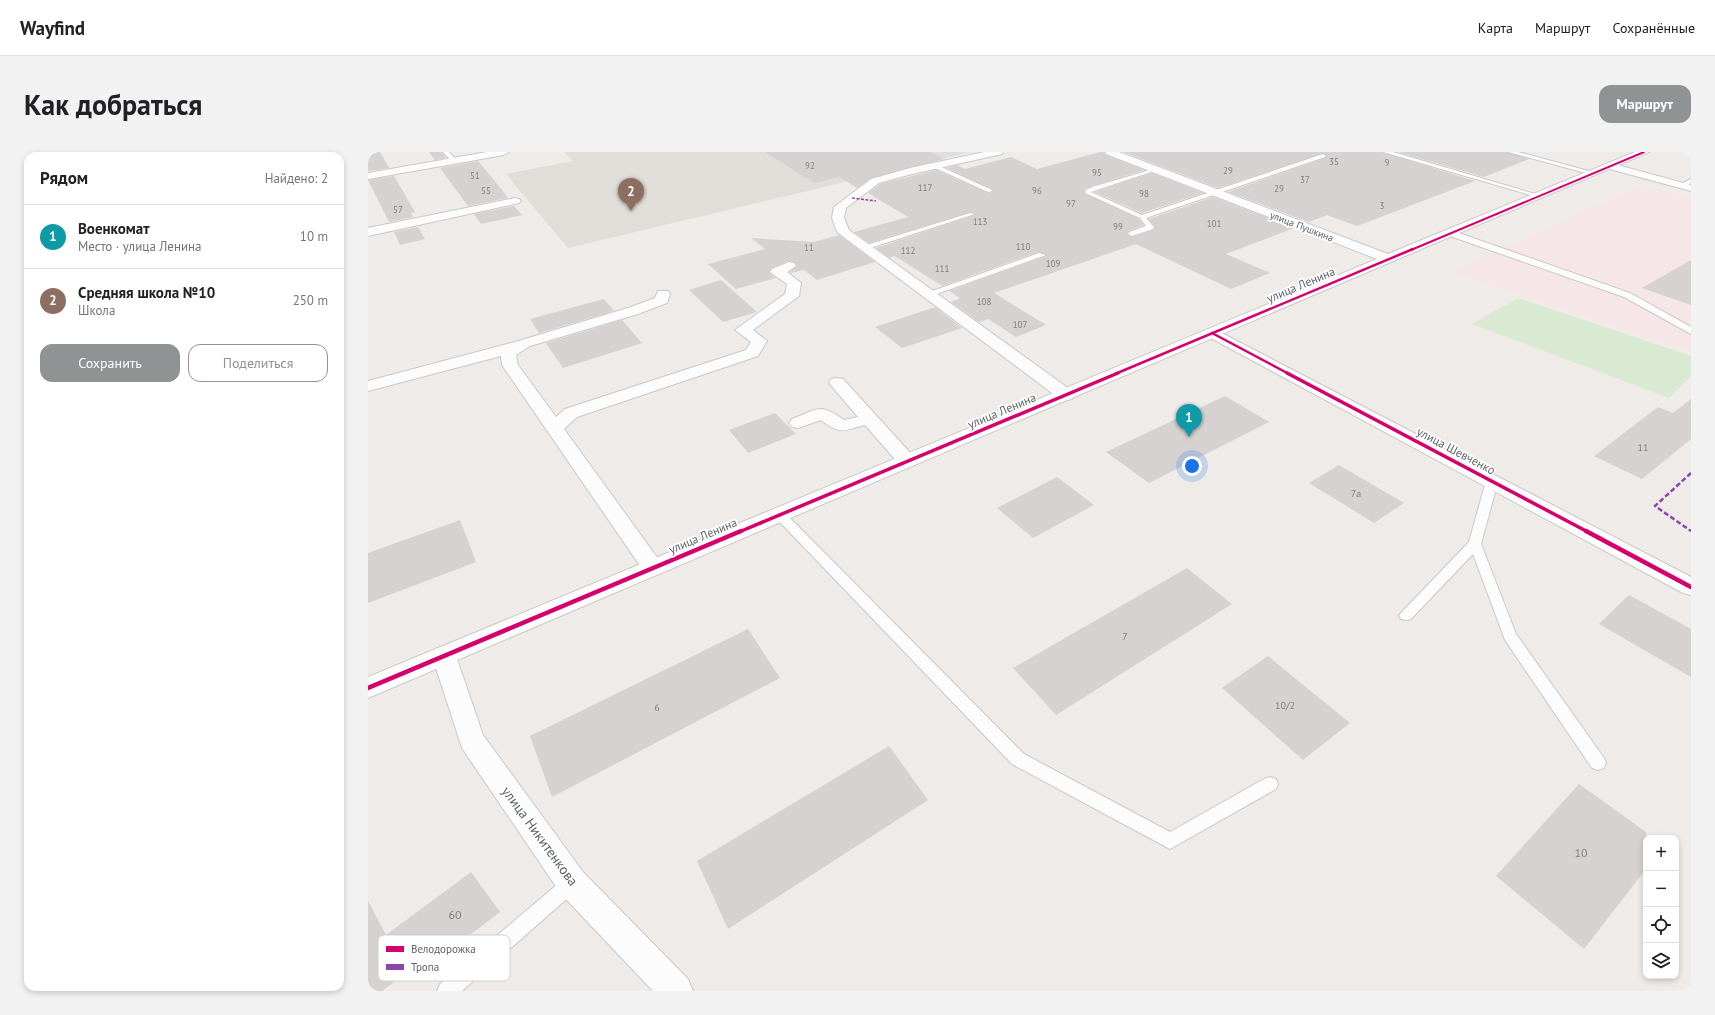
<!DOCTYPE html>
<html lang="ru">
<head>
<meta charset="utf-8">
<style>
  :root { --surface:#fff; --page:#f2f2f2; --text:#202124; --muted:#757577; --line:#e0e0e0; --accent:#909394 }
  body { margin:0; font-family:"PT Sans",sans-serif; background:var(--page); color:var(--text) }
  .controls { position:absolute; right:12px; bottom:12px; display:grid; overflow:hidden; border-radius:8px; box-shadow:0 2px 6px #0003 }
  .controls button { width:36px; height:36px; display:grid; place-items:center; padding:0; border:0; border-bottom:1px solid var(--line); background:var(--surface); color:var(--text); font:20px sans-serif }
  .you { position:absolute; left:824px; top:314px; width:14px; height:14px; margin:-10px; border:3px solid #fff; border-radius:50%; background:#1a73e8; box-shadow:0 0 0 6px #1a73e833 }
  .badge { display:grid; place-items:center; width:26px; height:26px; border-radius:50%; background:var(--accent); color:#fff; font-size:13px; font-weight:700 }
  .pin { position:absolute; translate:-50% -33px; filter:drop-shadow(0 1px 2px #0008) }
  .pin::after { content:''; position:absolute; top:21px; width:14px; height:12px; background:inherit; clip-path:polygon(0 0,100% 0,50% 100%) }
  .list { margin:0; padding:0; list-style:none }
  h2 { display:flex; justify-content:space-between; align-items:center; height:52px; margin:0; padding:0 16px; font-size:17px }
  h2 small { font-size:13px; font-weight:400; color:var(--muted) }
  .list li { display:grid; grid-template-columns:26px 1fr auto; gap:12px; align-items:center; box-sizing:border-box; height:64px; padding:0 16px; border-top:1px solid var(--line) }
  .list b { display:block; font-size:15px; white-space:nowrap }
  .list p { margin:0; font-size:13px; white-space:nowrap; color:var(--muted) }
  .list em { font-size:13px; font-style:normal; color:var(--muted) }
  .actions { display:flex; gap:8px; padding:12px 16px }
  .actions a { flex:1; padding:9px 0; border:1px solid var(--accent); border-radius:12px; text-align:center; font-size:14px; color:var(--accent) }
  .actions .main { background:var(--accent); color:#fff }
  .icon { flex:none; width:22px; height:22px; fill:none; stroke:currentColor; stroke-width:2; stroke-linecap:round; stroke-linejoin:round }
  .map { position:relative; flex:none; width:1323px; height:839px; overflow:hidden; border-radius:12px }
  header { display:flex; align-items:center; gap:24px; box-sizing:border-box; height:56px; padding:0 20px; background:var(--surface); border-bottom:1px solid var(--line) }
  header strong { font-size:19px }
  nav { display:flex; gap:22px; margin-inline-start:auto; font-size:14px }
  .intro { display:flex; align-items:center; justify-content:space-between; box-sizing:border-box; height:96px; padding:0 24px }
  h1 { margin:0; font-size:28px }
  .button { padding:10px 18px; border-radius:12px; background:var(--accent); color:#fff; font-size:14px; font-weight:700 }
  main { display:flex; gap:24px; padding:0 24px }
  aside { flex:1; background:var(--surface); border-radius:12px; box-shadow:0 2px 6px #0003 }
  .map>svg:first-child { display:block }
  .education { fill:#e1ddd8 }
  .medical { fill:#f6e6e7 }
  .green { fill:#daead2 }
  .building { fill:#d5d2d1 }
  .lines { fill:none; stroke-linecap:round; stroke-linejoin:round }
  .lane-casing { stroke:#c9c9c8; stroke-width:2 }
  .street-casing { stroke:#c9c9c8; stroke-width:2 }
  .secondary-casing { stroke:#cacaca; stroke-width:2 }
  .lane { fill:#fcfcfc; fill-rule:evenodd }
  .street { fill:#fcfcfc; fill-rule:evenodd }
  .secondary { fill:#fcfcfc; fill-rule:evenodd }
  .quiet-far1 { stroke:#8e44ad; stroke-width:1.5; stroke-dasharray:3 1.5; stroke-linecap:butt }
  .quiet { stroke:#8e44ad; stroke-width:2.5; stroke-dasharray:5 2.5; stroke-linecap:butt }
  .cycleway-far3-casing { stroke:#fff; stroke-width:3.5 }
  .cycleway-far2-casing { stroke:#fff; stroke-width:4 }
  .cycleway-far1-casing { stroke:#fff; stroke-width:5.5 }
  .cycleway-casing { stroke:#fff; stroke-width:7 }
  .cycleway-far3 { stroke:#d6006c; stroke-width:2 }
  .cycleway-far2 { stroke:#d6006c; stroke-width:2.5 }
  .cycleway-far1 { stroke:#d6006c; stroke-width:3.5 }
  .cycleway { stroke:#d6006c; stroke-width:4.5 }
  .labels { text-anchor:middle; stroke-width:3.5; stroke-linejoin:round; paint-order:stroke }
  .far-number-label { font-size:9px; fill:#7c8182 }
  .far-street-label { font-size:10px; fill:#5d6467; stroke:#fff }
  .number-label { font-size:10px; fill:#7c8182 }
  .street-label { font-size:12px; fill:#5d6467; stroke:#fff }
  .near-number-label { font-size:12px; fill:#7c8182 }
  .near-street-label { font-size:14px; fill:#5d6467; stroke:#fff }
  .key { fill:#fff; stroke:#ced0d1; stroke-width:1 }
  .key-label { font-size:11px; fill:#5d6467 }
</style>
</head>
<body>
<header>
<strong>Wayfind</strong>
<nav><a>Карта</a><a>Маршрут</a><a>Сохранённые</a></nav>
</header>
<div class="intro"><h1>Как добраться</h1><a class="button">Маршрут</a></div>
<main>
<aside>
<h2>Рядом<small>Найдено: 2</small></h2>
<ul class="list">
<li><span class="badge" style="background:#0f9aa8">1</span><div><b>Военкомат</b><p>Место · улица Ленина</p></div><em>10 m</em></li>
<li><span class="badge" style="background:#8d6e63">2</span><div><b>Средняя школа №10</b><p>Школа</p></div><em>250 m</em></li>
</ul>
<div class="actions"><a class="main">Сохранить</a><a>Поделиться</a></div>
</aside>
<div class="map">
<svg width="1323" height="839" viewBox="0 0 1323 839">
  <rect width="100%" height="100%" fill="#eeebe8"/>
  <!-- education -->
  <path class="education" d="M 196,0 L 602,0 L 200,96 L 138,22 L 205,9 Z"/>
  <!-- medical -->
  <path class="medical" d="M 1274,33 L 1323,46 L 1323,199 L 1083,120 Z"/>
  <!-- green -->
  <path class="green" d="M 1150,146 L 1323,204 L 1323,224 L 1301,246 L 1104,172 Z"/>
  <!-- building -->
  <g class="building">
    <path d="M 0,0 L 12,0 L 21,16 L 0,19 Z"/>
    <path d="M 61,0 L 74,0 L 78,6 L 67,8 Z"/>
    <path d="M 397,0 L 562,0 L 576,7 L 503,26 L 489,36 L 472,25 L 446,31 Z"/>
    <path d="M 732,0 L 736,0 L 737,3 L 776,18 L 724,34 L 717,37 L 716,41 L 771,67 L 776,73 L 760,79 L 759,83 L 764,85 L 785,78 L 787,75 L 781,67 L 845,45 L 926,76 L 858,102 L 902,121 L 863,137 L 768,92 L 626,141 L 678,173 L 648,185 L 620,167 L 611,170 L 583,150 L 592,146 L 581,139 L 678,104 L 678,102 L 670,100 L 574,134 L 533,108 L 526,104 L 522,106 L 508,96 L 607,63 L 607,61 L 602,60 L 501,91 L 486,80 L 540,65 L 500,41 L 512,32 L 568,18 L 620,41 L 625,40 L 626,38 L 579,16 L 589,13 L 597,17 L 643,5 L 669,17 Z"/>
    <path d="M 755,0 L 1014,0 L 1107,29 L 989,74 L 959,63 L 941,70 L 860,40 L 957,6 L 959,4 L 956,1 L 850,36 Z"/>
    <path d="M 1030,0 L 1139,0 L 1161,7 L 1116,25 Z"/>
    <path d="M 110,9 L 135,39 L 140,46 L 100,54 L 72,16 Z"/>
    <path d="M 784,21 L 835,41 L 774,61 L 727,40 Z"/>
    <path d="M 26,24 L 47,60 L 43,61 L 45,65 L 21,70 L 0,28 Z"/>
    <path d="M 146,54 L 154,63 L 113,72 L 106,62 Z"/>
    <path d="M 50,75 L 57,87 L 32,93 L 26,80 Z"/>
    <path d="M 471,83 L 507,110 L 449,128 L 436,118 L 423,121 L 422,120 L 429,113 L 426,110 L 420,109 L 403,116 L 401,120 L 408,126 L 368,137 L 340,112 L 397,97 L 383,86 L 446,90 Z"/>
    <path d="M 1323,108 L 1323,153 L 1274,136 Z"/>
    <path d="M 353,128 L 389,160 L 355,170 L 321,138 Z"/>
    <path d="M 236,147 L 246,159 L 171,181 L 162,167 Z"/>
    <path d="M 567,155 L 594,176 L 534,196 L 507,175 Z"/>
    <path d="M 254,168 L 274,191 L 195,216 L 178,191 Z"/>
    <path d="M 857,244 L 901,270 L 781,331 L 738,300 Z"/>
    <path d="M 1323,247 L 1323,287 L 1274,327 L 1226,304 L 1290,255 L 1305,261 Z"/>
    <path d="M 407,261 L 428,282 L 380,301 L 361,278 Z"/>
    <path d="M 971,313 L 1036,351 L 1006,371 L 941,331 Z"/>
    <path d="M 689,325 L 726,353 L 665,386 L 629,356 Z"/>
    <path d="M 92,368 L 108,410 L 0,451 L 0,401 Z"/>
    <path d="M 819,416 L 864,452 L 688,563 L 645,516 Z"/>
    <path d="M 1261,443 L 1323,477 L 1323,525 L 1231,472 Z"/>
    <path d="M 380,477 L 412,526 L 184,645 L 162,584 Z"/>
    <path d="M 900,504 L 982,571 L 935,608 L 854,536 Z"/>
    <path d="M 521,594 L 560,648 L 360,777 L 329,709 Z"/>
    <path d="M 1211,632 L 1278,680 L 1278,717 L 1216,797 L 1128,724 Z"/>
    <path d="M 103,720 L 132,760 L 69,808 L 65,801 L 14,839 L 0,839 L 0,749 L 18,783 Z"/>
  </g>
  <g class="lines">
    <defs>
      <g id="lane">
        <path d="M 75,0 L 81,0 L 89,9 L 88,10 L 84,10 Z"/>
        <path d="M 1015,0 L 1025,0 L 1174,44 L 1169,45 Z"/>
        <path d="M 1140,0 L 1150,0 L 1228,21 L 1225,23 Z"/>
        <path d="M 955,2 L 958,4 L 957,5 L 778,66 L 786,75 L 785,77 L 764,84 L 760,82 L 761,80 L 778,74 L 772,66 L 717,41 L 718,38 L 724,35 L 789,16 L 789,18 L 723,40 L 774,63 Z"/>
        <path d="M 567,12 L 624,38 L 625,39 L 620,40 L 565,15 L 564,14 Z"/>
        <path d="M 1323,27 L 1323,31 L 1314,35 L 1311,33 Z"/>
        <path d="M 602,61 L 607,62 L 499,97 L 492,95 Z"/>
        <path d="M 1079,79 L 1085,79 L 1262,141 L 1323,175 L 1323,182 L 1256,145 L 1079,83 Z"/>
        <path d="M 671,101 L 678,103 L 563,144 L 560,145 L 556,142 Z"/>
        <path d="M 1124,325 L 1130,329 L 1113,392 L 1148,482 L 1236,606 L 1238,611 L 1236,616 L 1230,618 L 1224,616 L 1137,488 L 1105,402 L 1043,467 L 1038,468 L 1033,467 L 1031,463 L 1101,390 L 1118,329 Z"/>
        <path d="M 412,359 L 416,360 L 656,602 L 802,680 L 896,627 L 902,625 L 908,627 L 910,632 L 908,637 L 802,697 L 644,612 L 408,366 L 406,363 Z"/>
        <path d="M 204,722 L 210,725 L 213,731 L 210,737 L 94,839 L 69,839 L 72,832 L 198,725 Z"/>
      </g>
      <g id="street">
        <path d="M 119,0 L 141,0 L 136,3 L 0,27 L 0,21 Z"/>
        <path d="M 616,0 L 635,0 L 634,2 L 544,22 L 511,31 L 478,56 L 476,66 L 481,78 L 704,239 L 706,243 L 704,247 L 698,248 L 692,247 L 469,80 L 464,66 L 466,55 L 503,27 L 542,16 Z"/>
        <path d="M 1242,11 L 1323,33 L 1323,39 L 1238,16 L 1237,14 L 1238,12 Z"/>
        <path d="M 147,46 L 151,47 L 153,49 L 151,51 L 0,84 L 0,76 Z"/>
        <path d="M 421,110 L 426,111 L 428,114 L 419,120 L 433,131 L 431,144 L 385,178 L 399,189 L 390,204 L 209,265 L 196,277 L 293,411 L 296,416 L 293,421 L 285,424 L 277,421 L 134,213 L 133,204 L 0,239 L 0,229 L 147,190 L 260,156 L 287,146 L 290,139 L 300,139 L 302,142 L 299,151 L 270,162 L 162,194 L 148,203 L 150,213 L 188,265 L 197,257 L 378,198 L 383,190 L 367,178 L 417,142 L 419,132 L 402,120 L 404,117 Z"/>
        <path d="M 844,176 L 1323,425 L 1323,443 L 1315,441 L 839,184 L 836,181 L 839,178 Z"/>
        <path d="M 469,226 L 475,227 L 546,305 L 548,309 L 546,313 L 539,315 L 532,313 L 497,273 C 474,279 473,283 453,268 L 430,276 L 424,275 L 421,271 L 424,267 C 450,257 451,250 476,268 L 490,265 L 461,231 L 463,227 Z"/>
        <path d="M 76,494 L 85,497 L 88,504 L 115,583 L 215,720 L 320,827 L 325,839 L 285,839 L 193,742 L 94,596 L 64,504 L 67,497 Z"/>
      </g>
      <path id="secondary" d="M 737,0 L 751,0 L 1020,102 L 1267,0 L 1281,0 L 0,546 L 0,525 L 1009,107 L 738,2 Z"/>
    </defs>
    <!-- lane casing -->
    <use href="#lane" class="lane-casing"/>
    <!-- street casing -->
    <use href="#street" class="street-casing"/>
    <!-- secondary casing -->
    <use href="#secondary" class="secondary-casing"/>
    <!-- lane -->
    <use href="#lane" class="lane"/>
    <!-- street -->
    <use href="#street" class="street"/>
    <!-- secondary -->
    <use href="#secondary" class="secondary"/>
    <!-- quiet-far1 -->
    <path class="quiet-far1" d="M 484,46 L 508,49"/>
    <!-- quiet -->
    <path class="quiet" d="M 1323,321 L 1287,354 L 1323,379"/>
    <defs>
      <path id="cycleway-far3" d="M 1043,98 L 1276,0"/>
      <g id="cycleway-far2">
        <path d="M 844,181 L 921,222"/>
        <path d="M 747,222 L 1045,97"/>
      </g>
      <g id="cycleway-far1">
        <path d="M 919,221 L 1220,380"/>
        <path d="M 371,380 L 750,221"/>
      </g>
      <g id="cycleway">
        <path d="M 1218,379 L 1323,435"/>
        <path d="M 0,536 L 373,379"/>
      </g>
    </defs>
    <!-- cycleway-far3 casing -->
    <use href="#cycleway-far3" class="cycleway-far3-casing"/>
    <!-- cycleway-far2 casing -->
    <use href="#cycleway-far2" class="cycleway-far2-casing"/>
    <!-- cycleway-far1 casing -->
    <use href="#cycleway-far1" class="cycleway-far1-casing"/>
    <!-- cycleway casing -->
    <use href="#cycleway" class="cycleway-casing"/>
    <!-- cycleway-far3 -->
    <use href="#cycleway-far3" class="cycleway-far3"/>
    <!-- cycleway-far2 -->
    <use href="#cycleway-far2" class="cycleway-far2"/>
    <!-- cycleway-far1 -->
    <use href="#cycleway-far1" class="cycleway-far1"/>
    <!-- cycleway -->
    <use href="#cycleway" class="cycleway"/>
  </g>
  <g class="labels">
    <!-- far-number labels -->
    <g class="far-number-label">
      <text x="966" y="13">35</text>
      <text x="1019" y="14">9</text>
      <text x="442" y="17">92</text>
      <text x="860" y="22">29</text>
      <text x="729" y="24">95</text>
      <text x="107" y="27">51</text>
      <text x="937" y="31">37</text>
      <text x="557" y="39">117</text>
      <text x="911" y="40">29</text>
      <text x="118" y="42">55</text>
      <text x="669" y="42">96</text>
      <text x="776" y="45">98</text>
      <text x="703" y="55">97</text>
      <text x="1014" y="57">3</text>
      <text x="30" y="61">57</text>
      <text x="612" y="73">113</text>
      <text x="846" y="75">101</text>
      <text x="750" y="78">99</text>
      <text x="655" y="98">110</text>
      <text x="441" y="99">11</text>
      <text x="540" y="102">112</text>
      <text x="685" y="115">109</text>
      <text x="574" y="120">111</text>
      <text x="616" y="153">108</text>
      <text x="652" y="176">107</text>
    </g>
    <!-- far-street labels -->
    <g class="far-street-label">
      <text transform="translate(934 74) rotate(21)" y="4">улица Пушкина</text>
    </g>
    <!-- number labels -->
    <g class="number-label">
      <text x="1275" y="299">11</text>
      <text x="988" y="345">7а</text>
      <text x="757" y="488">7</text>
      <text x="917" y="557">10/2</text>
      <text x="289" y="559">6</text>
    </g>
    <!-- street labels -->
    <g class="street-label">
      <text transform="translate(933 133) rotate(-23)" y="4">улица Ленина</text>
      <text transform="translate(634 259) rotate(-23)" y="4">улица Ленина</text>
      <text transform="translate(1088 299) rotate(28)" y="4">улица Шевченко</text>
      <text transform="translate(335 384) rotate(-23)" y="4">улица Ленина</text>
    </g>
    <!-- near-number labels -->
    <g class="near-number-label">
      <text x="1213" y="705">10</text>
      <text x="87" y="767">60</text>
    </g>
    <!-- near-street labels -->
    <g class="near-street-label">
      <text transform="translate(172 684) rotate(54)" y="5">улица Никитенкова</text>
    </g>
  </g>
  <!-- legend -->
  <rect x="10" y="783" width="132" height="46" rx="6" class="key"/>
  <rect x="18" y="794" width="18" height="6" fill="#d6006c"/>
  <rect x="18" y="812" width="18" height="6" fill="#8e44ad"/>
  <g class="key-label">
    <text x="43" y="801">Велодорожка</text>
    <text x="43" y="819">Тропа</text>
  </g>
</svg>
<div class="controls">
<button>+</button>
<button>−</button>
<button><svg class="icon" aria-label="locate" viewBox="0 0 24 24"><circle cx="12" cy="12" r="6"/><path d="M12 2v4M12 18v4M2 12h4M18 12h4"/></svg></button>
<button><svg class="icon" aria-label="layers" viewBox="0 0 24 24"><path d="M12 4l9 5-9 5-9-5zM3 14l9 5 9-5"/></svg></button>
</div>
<div class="you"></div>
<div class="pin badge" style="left:821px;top:285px;background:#0f9aa8">1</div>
<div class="pin badge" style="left:263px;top:59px;background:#8d6e63">2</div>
</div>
</main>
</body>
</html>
